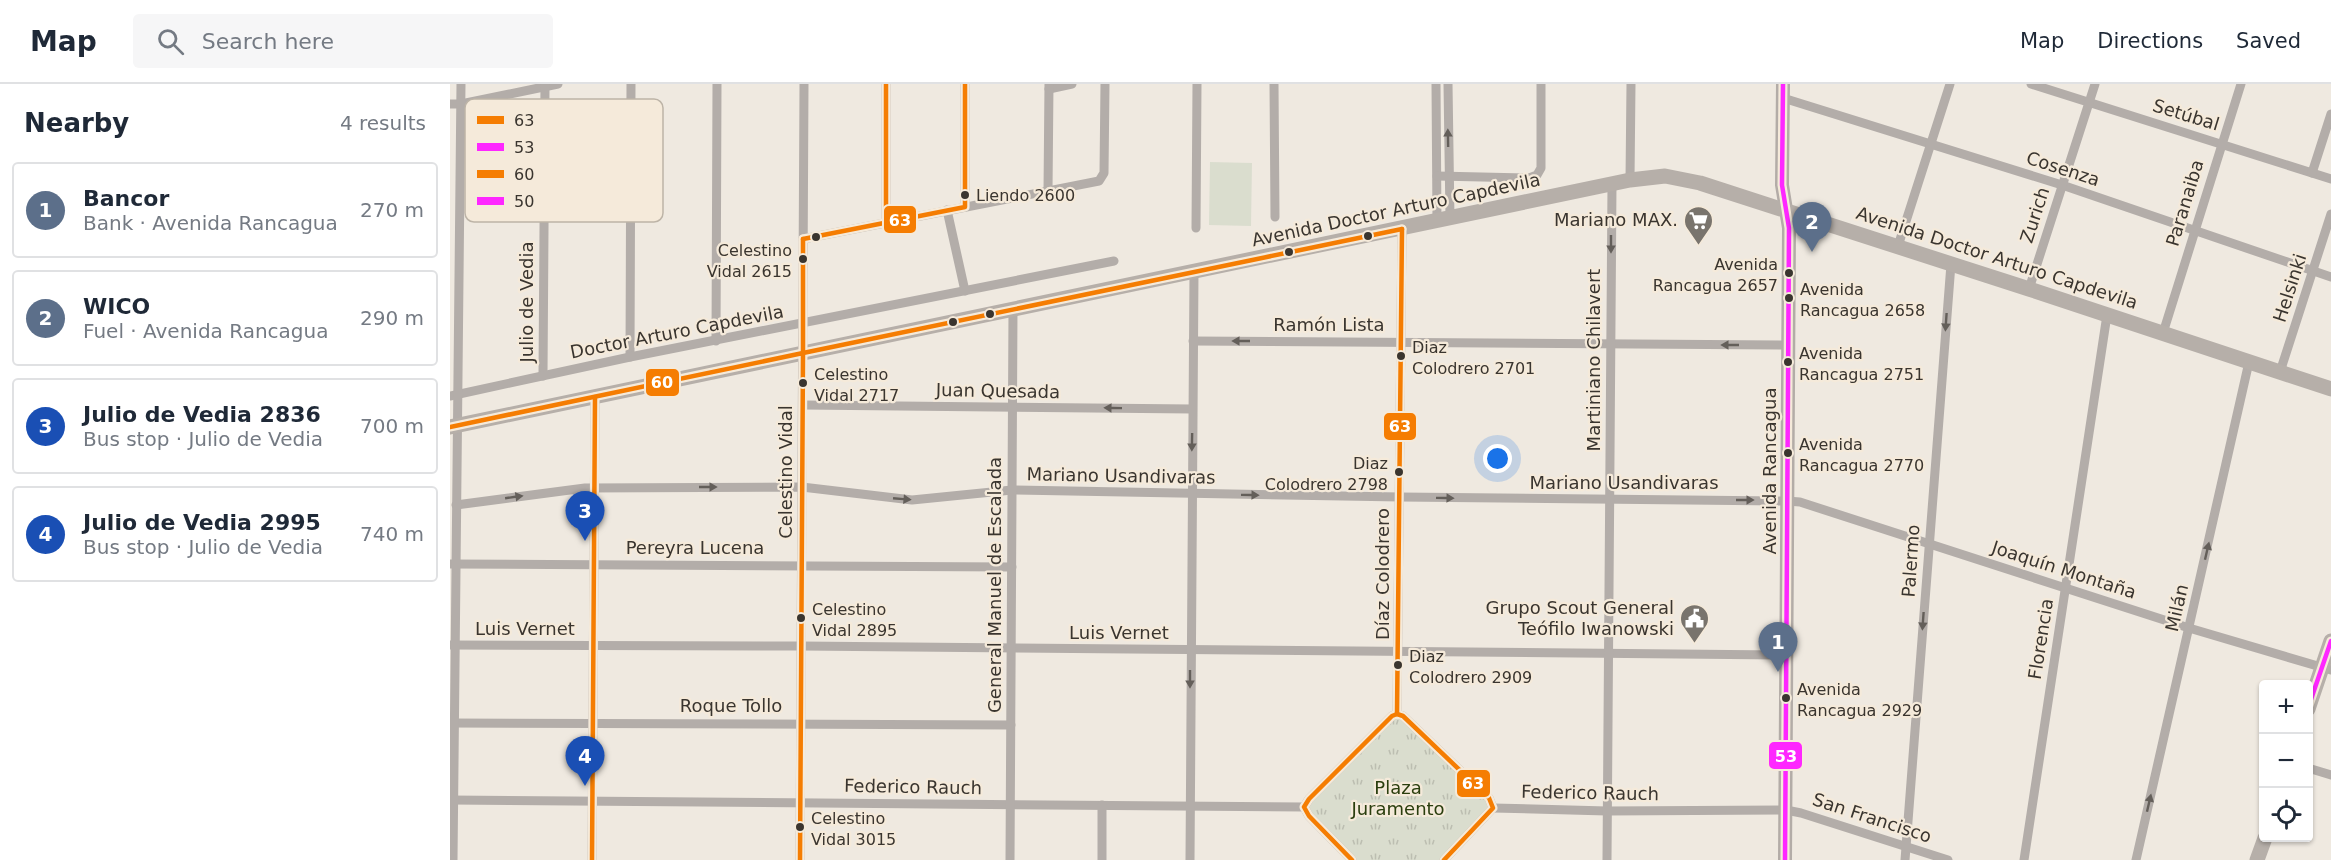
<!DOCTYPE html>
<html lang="en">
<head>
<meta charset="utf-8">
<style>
  :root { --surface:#fff; --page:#f6f6f7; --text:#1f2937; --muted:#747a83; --line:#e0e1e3; --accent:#1a73e8 }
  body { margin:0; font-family:"DejaVu Sans",sans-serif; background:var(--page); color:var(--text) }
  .controls { position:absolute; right:18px; bottom:18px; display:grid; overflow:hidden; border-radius:6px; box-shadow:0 2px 4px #0004 }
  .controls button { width:54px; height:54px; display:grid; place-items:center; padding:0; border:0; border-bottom:2px solid var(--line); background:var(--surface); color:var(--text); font:30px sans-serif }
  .you { position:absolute; left:1048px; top:375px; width:21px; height:21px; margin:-15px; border:4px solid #fff; border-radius:50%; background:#1a73e8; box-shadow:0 0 0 9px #1a73e833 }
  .badge { display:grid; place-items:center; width:39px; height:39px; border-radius:50%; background:var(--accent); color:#fff; font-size:20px; font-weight:700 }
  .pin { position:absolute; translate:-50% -50px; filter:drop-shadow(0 2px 3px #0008) }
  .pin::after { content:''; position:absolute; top:32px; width:21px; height:18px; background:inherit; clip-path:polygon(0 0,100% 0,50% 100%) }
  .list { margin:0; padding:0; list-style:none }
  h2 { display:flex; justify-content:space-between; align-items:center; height:78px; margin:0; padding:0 24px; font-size:26px }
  h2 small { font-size:20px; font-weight:400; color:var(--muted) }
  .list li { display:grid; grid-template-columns:39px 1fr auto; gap:18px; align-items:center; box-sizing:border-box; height:96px; margin:0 12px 12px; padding:0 12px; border:2px solid var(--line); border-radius:6px }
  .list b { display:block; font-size:22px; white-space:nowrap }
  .list p { margin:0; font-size:20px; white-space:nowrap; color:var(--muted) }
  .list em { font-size:20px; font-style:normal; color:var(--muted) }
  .icon { flex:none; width:33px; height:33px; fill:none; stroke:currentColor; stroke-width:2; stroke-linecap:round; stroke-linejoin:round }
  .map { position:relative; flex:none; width:1881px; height:776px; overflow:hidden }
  header { display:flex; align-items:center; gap:36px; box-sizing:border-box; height:84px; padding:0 30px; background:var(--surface); border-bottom:2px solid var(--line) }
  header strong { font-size:28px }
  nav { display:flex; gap:33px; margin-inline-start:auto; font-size:21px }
  .search { width:420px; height:54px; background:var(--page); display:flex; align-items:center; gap:15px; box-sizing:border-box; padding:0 21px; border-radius:6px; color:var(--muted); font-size:22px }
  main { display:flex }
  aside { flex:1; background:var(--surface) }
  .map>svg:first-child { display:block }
  .park { fill:url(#park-tufts) }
  .pitch { fill:#daddce }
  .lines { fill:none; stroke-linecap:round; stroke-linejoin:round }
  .street { stroke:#b3ada9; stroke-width:9 }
  .secondary { stroke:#b3aca7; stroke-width:14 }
  .primary { stroke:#b6afa9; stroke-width:15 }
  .bus-1-casing { stroke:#f5eada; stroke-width:9 }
  .bus-2-casing { stroke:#f5eada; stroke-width:9 }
  .bus-3-casing { stroke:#f5eada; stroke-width:9 }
  .bus-4-casing { stroke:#f5eada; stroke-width:9 }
  .bus-1 { stroke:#f57d02; stroke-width:4.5 }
  .bus-2 { stroke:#fe27ff; stroke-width:4.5 }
  .bus-3 { stroke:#f57d02; stroke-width:4.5 }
  .bus-4 { stroke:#fe27ff; stroke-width:4.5 }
  .oneway { fill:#645f5a }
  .bus-dot { fill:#3a352f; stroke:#f5eada; stroke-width:2 }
  .labels { text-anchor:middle; stroke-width:4.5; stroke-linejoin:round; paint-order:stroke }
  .bus-label { font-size:16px; fill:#3a352f; stroke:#f5eada; text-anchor:start }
  .street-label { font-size:18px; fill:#3a352f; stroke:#f5eada }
  .poi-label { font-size:18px; fill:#3a352f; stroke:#f5eada; text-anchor:end }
  .park-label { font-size:18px; fill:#2a3e0e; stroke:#f5eada }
  .key { fill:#f5eada; stroke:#bdb4a7; stroke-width:1.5 }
  .key-label { font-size:16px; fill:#3a352f }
  .line-badge { stroke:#f5eada; stroke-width:2 }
  .badge-label { font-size:16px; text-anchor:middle; font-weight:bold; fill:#fff }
</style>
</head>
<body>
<header>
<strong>Map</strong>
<div class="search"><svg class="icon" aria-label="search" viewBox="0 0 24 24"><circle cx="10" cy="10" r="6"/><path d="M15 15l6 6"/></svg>Search here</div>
<nav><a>Map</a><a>Directions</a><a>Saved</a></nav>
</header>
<main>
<aside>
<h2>Nearby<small>4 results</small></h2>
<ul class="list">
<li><span class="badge" style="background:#5c6f8a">1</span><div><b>Bancor</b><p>Bank · Avenida Rancagua</p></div><em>270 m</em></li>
<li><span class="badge" style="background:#5c6f8a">2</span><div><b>WICO</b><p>Fuel · Avenida Rancagua</p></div><em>290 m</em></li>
<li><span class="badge" style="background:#1a4fb4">3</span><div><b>Julio de Vedia 2836</b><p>Bus stop · Julio de Vedia</p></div><em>700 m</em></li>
<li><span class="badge" style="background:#1a4fb4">4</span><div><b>Julio de Vedia 2995</b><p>Bus stop · Julio de Vedia</p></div><em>740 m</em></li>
</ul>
</aside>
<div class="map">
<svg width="1881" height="776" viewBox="0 0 1881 776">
  <defs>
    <pattern id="park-tufts" width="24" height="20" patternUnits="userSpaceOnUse" patternTransform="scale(1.5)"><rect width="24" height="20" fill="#daddce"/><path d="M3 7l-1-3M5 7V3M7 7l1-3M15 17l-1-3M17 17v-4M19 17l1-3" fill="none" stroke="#bcbeb1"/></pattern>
  </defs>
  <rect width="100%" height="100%" fill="#efe9e0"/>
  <!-- park -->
  <path class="park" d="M 942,632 L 953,632 L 1043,724 L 994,776 L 904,776 L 854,723 Z"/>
  <!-- pitch -->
  <path class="pitch" d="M 760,78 L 802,79 L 801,142 L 759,141 Z"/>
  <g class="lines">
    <!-- street -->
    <g class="street">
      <path d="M 436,0 L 436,138"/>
      <path d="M 824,0 L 825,133"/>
      <path d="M 986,0 L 987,137"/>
      <path d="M 998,0 L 1000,134"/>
      <path d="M 1581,0 L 1881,95"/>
      <path d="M 599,5 L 622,0"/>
      <path d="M 1333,14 L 1612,101 L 1881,193"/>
      <path d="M 0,20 L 11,20 L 108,0"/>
      <path d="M 1862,89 L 1881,30"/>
      <path d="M 987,92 L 1079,94 L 1087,91 L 1091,84 L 1091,0"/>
      <path d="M 1180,96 L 1181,0"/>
      <path d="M 598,107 L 599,0"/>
      <path d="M 515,123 L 515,0"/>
      <path d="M 497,126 L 515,207"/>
      <path d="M 746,144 L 747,0"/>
      <path d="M 353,155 L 649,97 L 654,89 L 655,0"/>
      <path d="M 1448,162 L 1500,0"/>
      <path d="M 1579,205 L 1645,0"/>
      <path d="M 1713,249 L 1791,0"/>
      <path d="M 266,257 L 267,0"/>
      <path d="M 743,257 L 1338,261"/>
      <path d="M 180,273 L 181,0"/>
      <path d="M 1830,288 L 1881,130"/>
      <path d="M 93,292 L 95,0"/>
      <path d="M 0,312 L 180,273 L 664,177"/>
      <path d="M 353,321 L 742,325"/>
      <path d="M 6,421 L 135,404 L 352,403 L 462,416 L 562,406 L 950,413 L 1337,417 L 1350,418 L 1739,544 L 1881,586"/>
      <path d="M 1,480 L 562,483"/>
      <path d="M 0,561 L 351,562 L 1337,571"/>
      <path d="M 947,630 L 952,145"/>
      <path d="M 947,630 L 953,632 L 1039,714 L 1043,724"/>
      <path d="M 0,639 L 561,641"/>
      <path d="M 1858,684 L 1881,691"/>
      <path d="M 0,716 L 854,723"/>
      <path d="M 854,723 L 859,715 L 942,632 L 947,630"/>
      <path d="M 854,723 L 859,732 L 902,776"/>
      <path d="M 1043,724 L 1157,727 L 1336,726 L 1351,729 L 1498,776"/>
      <path d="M 3,776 L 11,0"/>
      <path d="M 142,776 L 145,313"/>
      <path d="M 350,776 L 354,0"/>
      <path d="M 560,776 L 563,226"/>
      <path d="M 652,776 L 652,721"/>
      <path d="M 740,776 L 744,188"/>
      <path d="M 994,776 L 1043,724"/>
      <path d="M 1157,776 L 1162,101"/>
      <path d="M 1455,776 L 1501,180"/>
      <path d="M 1574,776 L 1657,231"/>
      <path d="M 1686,776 L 1799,278"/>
    </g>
    <!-- secondary -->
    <path class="secondary" d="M 1333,0 L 1332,101 L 1339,144 L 1335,776"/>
    <!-- primary -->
    <g class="primary">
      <path d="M 0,343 L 1180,96 L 1215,92 L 1250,99 L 1579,205 L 1881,305"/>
      <path d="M 1858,625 L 1881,557"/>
      <path d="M 1807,776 L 1815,754"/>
    </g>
    <defs>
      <g id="bus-1">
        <path d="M 436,0 L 436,138"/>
        <path d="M 353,155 L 515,123 L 515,0"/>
        <path d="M 353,155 L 353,269"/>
        <path d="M 353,269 L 952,145"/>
        <path d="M 947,630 L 952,145"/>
        <path d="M 947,630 L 953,632 L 1039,714 L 1043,724 L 994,776"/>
        <path d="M 902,776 L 859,732 L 854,723 L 859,715 L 942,632 L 947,630"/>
      </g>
      <path id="bus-2" d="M 1333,0 L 1332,101 L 1339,144 L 1335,776"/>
      <g id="bus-3">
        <path d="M 0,343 L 353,269 L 350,776"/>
        <path d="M 142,776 L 145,313"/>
      </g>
      <path id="bus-4" d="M 1858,624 L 1881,557"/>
    </defs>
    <!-- bus-1 casing -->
    <use href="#bus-1" class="bus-1-casing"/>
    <!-- bus-2 casing -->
    <use href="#bus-2" class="bus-2-casing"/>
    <!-- bus-3 casing -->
    <use href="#bus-3" class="bus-3-casing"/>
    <!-- bus-4 casing -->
    <use href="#bus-4" class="bus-4-casing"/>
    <!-- bus-1 -->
    <use href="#bus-1" class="bus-1"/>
    <!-- bus-2 -->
    <use href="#bus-2" class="bus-2"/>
    <!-- bus-3 -->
    <use href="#bus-3" class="bus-3"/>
    <!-- bus-4 -->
    <use href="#bus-4" class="bus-4"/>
  </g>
  <!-- one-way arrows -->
  <defs><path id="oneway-solid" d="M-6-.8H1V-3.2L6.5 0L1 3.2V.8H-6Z" transform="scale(1.5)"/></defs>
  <g class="oneway">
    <use href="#oneway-solid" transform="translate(998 54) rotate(-91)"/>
    <use href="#oneway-solid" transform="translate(1161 160) rotate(90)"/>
    <use href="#oneway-solid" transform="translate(1496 238) rotate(94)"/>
    <use href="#oneway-solid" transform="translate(791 257) rotate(-180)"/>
    <use href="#oneway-solid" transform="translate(1280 261) rotate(180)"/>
    <use href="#oneway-solid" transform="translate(663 324) rotate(-179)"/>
    <use href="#oneway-solid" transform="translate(742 358) rotate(91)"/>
    <use href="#oneway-solid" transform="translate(258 403)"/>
    <use href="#oneway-solid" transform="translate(800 411) rotate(1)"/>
    <use href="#oneway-solid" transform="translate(64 413) rotate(-8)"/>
    <use href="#oneway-solid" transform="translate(995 414) rotate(1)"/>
    <use href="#oneway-solid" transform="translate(452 415) rotate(5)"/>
    <use href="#oneway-solid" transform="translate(1295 416)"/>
    <use href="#oneway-solid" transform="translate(1757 467) rotate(-77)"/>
    <use href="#oneway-solid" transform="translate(1473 537) rotate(94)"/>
    <use href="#oneway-solid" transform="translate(740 595) rotate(90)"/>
    <use href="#oneway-solid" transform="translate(1699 719) rotate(-77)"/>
  </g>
  <!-- icons -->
  <defs>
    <symbol id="supermarket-pin" viewBox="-11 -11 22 30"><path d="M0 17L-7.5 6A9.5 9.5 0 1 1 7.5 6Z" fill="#79746d" stroke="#f5eada"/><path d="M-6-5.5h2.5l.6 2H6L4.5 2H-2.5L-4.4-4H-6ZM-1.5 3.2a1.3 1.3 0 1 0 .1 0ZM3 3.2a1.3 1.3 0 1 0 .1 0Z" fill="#fff"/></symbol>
    <symbol id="civic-pin" viewBox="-11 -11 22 30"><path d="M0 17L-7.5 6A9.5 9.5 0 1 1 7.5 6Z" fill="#79746d" stroke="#f5eada"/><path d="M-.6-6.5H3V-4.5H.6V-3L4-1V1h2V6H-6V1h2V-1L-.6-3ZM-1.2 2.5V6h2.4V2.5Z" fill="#fff"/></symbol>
  </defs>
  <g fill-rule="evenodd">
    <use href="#supermarket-pin" x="1232" y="120" width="33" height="45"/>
    <use href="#civic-pin" x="1228" y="518" width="33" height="45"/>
  </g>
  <!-- markers -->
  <g class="bus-dot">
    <circle cx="515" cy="111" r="5"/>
    <circle cx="918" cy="152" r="5"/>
    <circle cx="366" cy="153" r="5"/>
    <circle cx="839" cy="168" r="5"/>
    <circle cx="353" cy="175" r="5"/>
    <circle cx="1339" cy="189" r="5"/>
    <circle cx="1339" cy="214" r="5"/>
    <circle cx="540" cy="230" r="5"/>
    <circle cx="503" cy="238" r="5"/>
    <circle cx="951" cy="272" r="5"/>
    <circle cx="1338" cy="278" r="5"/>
    <circle cx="353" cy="299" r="5"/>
    <circle cx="1338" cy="369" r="5"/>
    <circle cx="949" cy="388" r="5"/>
    <circle cx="351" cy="534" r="5"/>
    <circle cx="948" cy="581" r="5"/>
    <circle cx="1336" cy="614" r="5"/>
    <circle cx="350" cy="743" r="5"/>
  </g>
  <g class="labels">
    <!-- bus labels -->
    <g class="bus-label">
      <text x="526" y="117">Liendo 2600</text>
      <text x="342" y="172" text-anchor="end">Celestino<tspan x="342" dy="21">Vidal 2615</tspan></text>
      <text x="1328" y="186" text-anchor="end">Avenida<tspan x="1328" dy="21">Rancagua 2657</tspan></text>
      <text x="1350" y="211">Avenida<tspan x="1350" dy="21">Rancagua 2658</tspan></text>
      <text x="962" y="269">Diaz<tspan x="962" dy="21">Colodrero 2701</tspan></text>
      <text x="1349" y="275">Avenida<tspan x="1349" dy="21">Rancagua 2751</tspan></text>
      <text x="364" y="296">Celestino<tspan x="364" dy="21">Vidal 2717</tspan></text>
      <text x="1349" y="366">Avenida<tspan x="1349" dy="21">Rancagua 2770</tspan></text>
      <text x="938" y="385" text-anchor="end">Diaz<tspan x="938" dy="21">Colodrero 2798</tspan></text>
      <text x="362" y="531">Celestino<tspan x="362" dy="21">Vidal 2895</tspan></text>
      <text x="959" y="578">Diaz<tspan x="959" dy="21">Colodrero 2909</tspan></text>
      <text x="1347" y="611">Avenida<tspan x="1347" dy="21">Rancagua 2929</tspan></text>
      <text x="361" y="740">Celestino<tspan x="361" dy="21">Vidal 3015</tspan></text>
    </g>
    <!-- street labels -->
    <g class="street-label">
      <text transform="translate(1736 31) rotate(17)" y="6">Setúbal</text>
      <text transform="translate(1613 85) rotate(18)" y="6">Cosenza</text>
      <text transform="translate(1735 119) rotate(-73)" y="6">Paranaiba</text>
      <text transform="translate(946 126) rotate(-12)" y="6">Avenida Doctor Arturo Capdevila</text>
      <text transform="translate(1585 131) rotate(-72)" y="6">Zurich</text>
      <text transform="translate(1547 174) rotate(18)" y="6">Avenida Doctor Arturo Capdevila</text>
      <text transform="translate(1840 204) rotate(-72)" y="6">Helsinki</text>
      <text transform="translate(77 218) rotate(-90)" y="6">Julio de Vedia</text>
      <text x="879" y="247">Ramón Lista</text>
      <text transform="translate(227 248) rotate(-11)" y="6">Doctor Arturo Capdevila</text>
      <text transform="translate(1144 276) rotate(-90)" y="6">Martiniano Chilavert</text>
      <text transform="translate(548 307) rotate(1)" y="6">Juan Quesada</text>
      <text transform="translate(1320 387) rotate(-90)" y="6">Avenida Rancagua</text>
      <text transform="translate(336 388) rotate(-90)" y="6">Celestino Vidal</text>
      <text transform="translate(671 392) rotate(1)" y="6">Mariano Usandivaras</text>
      <text x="1174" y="405">Mariano Usandivaras</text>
      <text x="245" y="470">Pereyra Lucena</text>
      <text transform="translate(1461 477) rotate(-86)" y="6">Palermo</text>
      <text transform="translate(1614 486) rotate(18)" y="6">Joaquín Montaña</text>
      <text transform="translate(933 490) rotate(-90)" y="6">Díaz Colodrero</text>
      <text transform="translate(545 501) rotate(-90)" y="6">General Manuel de Escalada</text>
      <text transform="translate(1727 524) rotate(-77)" y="6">Milán</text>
      <text x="75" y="551">Luis Vernet</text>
      <text x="669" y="555">Luis Vernet</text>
      <text transform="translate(1591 555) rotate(-81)" y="6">Florencia</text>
      <text x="281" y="628">Roque Tollo</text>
      <text transform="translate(463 703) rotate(1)" y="6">Federico Rauch</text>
      <text transform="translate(1140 709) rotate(1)" y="6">Federico Rauch</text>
      <text transform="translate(1422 734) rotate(18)" y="6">San Francisco</text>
    </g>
    <!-- poi labels -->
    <g class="poi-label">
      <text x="1228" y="142">Mariano MAX.</text>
      <text x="1224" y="530">Grupo Scout General<tspan x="1224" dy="21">Teófilo Iwanowski</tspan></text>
    </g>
    <!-- park labels -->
    <g class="park-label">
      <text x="948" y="710">Plaza<tspan x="948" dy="21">Juramento</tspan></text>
    </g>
  </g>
  <!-- legend -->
  <rect x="15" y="15" width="198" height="123" rx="9" class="key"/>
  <rect x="27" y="32" width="27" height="8" fill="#f57d02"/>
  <rect x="27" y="59" width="27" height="8" fill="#fe27ff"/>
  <rect x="27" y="86" width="27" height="8" fill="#f57d02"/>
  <rect x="27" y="113" width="27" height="8" fill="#fe27ff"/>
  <g class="key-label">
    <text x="64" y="42">63</text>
    <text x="64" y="69">53</text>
    <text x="64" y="96">60</text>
    <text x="64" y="123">50</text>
  </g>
  <g class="line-badge">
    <rect x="433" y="121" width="34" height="29" rx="6" fill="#f57d02"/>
    <rect x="195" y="284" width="35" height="29" rx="6" fill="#f57d02"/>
    <rect x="933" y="328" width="34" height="29" rx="6" fill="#f57d02"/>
    <rect x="1318" y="657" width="35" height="29" rx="6" fill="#fe27ff"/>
    <rect x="1006" y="685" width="35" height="29" rx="6" fill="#f57d02"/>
  </g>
  <g class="badge-label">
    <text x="450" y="142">63</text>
    <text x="212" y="304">60</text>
    <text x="950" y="348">63</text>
    <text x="1336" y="678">53</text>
    <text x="1023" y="705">63</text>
  </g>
</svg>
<div class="controls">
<button>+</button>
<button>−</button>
<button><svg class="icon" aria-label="locate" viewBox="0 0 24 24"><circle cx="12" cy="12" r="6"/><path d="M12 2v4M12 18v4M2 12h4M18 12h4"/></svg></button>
</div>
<div class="you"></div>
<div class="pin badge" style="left:1328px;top:588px;background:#5c6f8a">1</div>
<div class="pin badge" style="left:1362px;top:168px;background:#5c6f8a">2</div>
<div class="pin badge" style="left:135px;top:457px;background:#1a4fb4">3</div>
<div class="pin badge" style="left:135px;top:702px;background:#1a4fb4">4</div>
</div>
</main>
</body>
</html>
